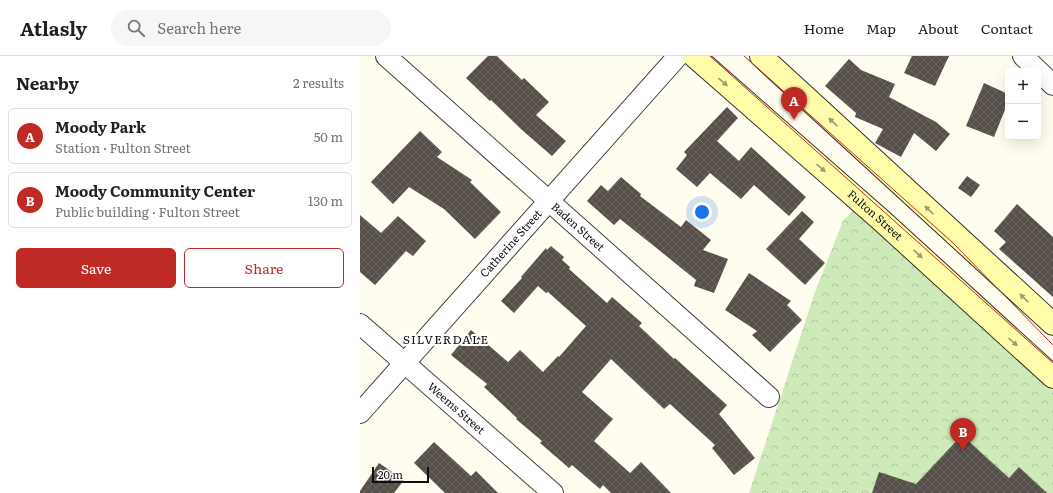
<!DOCTYPE html>
<html lang="en">
<head>
<meta charset="utf-8">
<style>
  :root { --surface:#fff; --page:#f6f6f6; --text:#202124; --muted:#757577; --line:#e0e0e0; --accent:#bf2a25 }
  body { margin:0; font-family:Literata,serif; background:var(--page); color:var(--text) }
  .controls { position:absolute; right:12px; top:12px; display:grid; overflow:hidden; border-radius:6px; box-shadow:0 4px 16px #0002 }
  .controls button { width:36px; height:36px; display:grid; place-items:center; padding:0; border:0; border-bottom:1px solid var(--line); background:var(--surface); color:var(--text); font:20px sans-serif }
  .scale { position:absolute; left:12px; bottom:10px; width:57px; box-sizing:border-box; padding-left:4px; border:2px solid #0e0e0e; border-top:0; font-size:11px; line-height:14px; white-space:nowrap; color:#0e0e0e; -webkit-text-stroke:3px #fff; paint-order:stroke }
  .you { position:absolute; left:342px; top:156px; width:14px; height:14px; margin:-10px; border:3px solid #fff; border-radius:50%; background:#1a73e8; box-shadow:0 0 0 6px #1a73e833 }
  .badge { display:grid; place-items:center; width:26px; height:26px; border-radius:50%; background:var(--accent); color:#fff; font-size:13px; font-weight:700 }
  .pin { position:absolute; translate:-50% -33px; filter:drop-shadow(0 1px 2px #0008) }
  .pin::after { content:''; position:absolute; top:21px; width:14px; height:12px; background:inherit; clip-path:polygon(0 0,100% 0,50% 100%) }
  .list { margin:0; padding:0; list-style:none }
  h2 { display:flex; justify-content:space-between; align-items:center; height:52px; margin:0; padding:0 16px; font-size:17px }
  h2 small { font-size:13px; font-weight:400; color:var(--muted) }
  .list li { display:grid; grid-template-columns:26px 1fr auto; gap:12px; align-items:center; box-sizing:border-box; height:56px; margin:0 8px 8px; padding:0 8px; border:1px solid var(--line); border-radius:6px }
  .list b { display:block; font-size:15px; white-space:nowrap }
  .list p { margin:0; font-size:13px; white-space:nowrap; color:var(--muted) }
  .list em { font-size:13px; font-style:normal; color:var(--muted) }
  .actions { display:flex; gap:8px; padding:12px 16px }
  .actions a { flex:1; padding:9px 0; border:1px solid var(--accent); border-radius:6px; text-align:center; font-size:14px; color:var(--accent) }
  .actions .main { background:var(--accent); color:#fff }
  .icon { flex:none; width:22px; height:22px; fill:none; stroke:currentColor; stroke-width:2; stroke-linecap:round; stroke-linejoin:round }
  .map { position:relative; flex:none; width:693px; height:437px; overflow:hidden }
  header { display:flex; align-items:center; gap:24px; box-sizing:border-box; height:56px; padding:0 20px; background:var(--surface); border-bottom:1px solid var(--line) }
  header strong { font-size:19px }
  nav { display:flex; gap:22px; margin-inline-start:auto; font-size:14px }
  .search { width:280px; height:36px; background:var(--page); display:flex; align-items:center; gap:10px; box-sizing:border-box; padding:0 14px; border-radius:22px; color:var(--muted); font-size:15px }
  main { display:flex }
  aside { flex:1; background:var(--surface) }
  .map>svg:first-child { display:block }
  .park { fill:url(#park-crowns) }
  .building { fill:url(#building-cross-hatch) }
  .lines { fill:none; stroke-linecap:round; stroke-linejoin:round }
  .minor-casing { stroke:#414141; stroke-width:22 }
  .secondary-casing { stroke:#303030; stroke-width:24 }
  .minor { stroke:#fff; stroke-width:20 }
  .secondary { stroke:#fffcaa; stroke-width:22 }
  .tram { stroke:#bf2a25; stroke-width:1 }
  .oneway { fill:#9f9d6c }
  .labels { text-anchor:middle; stroke-width:4; stroke-linejoin:round; paint-order:stroke }
  .street-label { font-size:11px; fill:#0e0e0e; stroke:#fff }
  .neighbourhood-label { font-size:12px; letter-spacing:1px; fill:#0e0e0e; stroke:#fff }
</style>
</head>
<body>
<header>
<strong>Atlasly</strong>
<div class="search"><svg class="icon" aria-label="search" viewBox="0 0 24 24"><circle cx="10" cy="10" r="6"/><path d="M15 15l6 6"/></svg>Search here</div>
<nav><a>Home</a><a>Map</a><a>About</a><a>Contact</a></nav>
</header>
<main>
<aside>
<h2>Nearby<small>2 results</small></h2>
<ul class="list">
<li><span class="badge">A</span><div><b>Moody Park</b><p>Station · Fulton Street</p></div><em>50 m</em></li>
<li><span class="badge">B</span><div><b>Moody Community Center</b><p>Public building · Fulton Street</p></div><em>130 m</em></li>
</ul>
<div class="actions"><a class="main">Save</a><a>Share</a></div>
</aside>
<div class="map">
<svg width="693" height="437" viewBox="0 0 693 437">
  <defs>
    <pattern id="park-crowns" width="20" height="18" patternUnits="userSpaceOnUse"><rect width="20" height="18" fill="#ceeab8"/><path d="M2 6a3 3 0 1 1 6 0M12 15a3 3 0 1 1 6 0" fill="none" stroke="#b0c89d"/></pattern>
    <pattern id="building-cross-hatch" width="8" height="8" patternUnits="userSpaceOnUse"><rect width="8" height="8" fill="#57504a"/><path d="M0 0l8 8M0 8l8-8" fill="none" stroke="#6a6560"/></pattern>
  </defs>
  <rect width="100%" height="100%" fill="#fffdef"/>
  <!-- park -->
  <path class="park" d="M 495,152 L 693,335 L 693,437 L 389,437 L 455,236 L 483,165 Z"/>
  <!-- building -->
  <g class="building">
    <path d="M 128,0 L 137,0 L 162,24 L 164,22 L 189,46 L 176,59 L 206,85 L 192,100 L 162,74 L 131,44 L 130,45 L 106,22 Z"/>
    <path d="M 552,0 L 589,0 L 575,30 L 544,17 Z"/>
    <path d="M 489,3 L 501,14 L 535,28 L 529,41 L 576,66 L 590,78 L 576,95 L 554,77 L 541,101 L 515,87 L 523,73 L 495,61 L 496,57 L 465,30 Z"/>
    <path d="M 624,27 L 648,38 L 648,46 L 634,81 L 606,70 Z"/>
    <path d="M 367,51 L 378,62 L 357,85 L 379,105 L 391,91 L 446,141 L 429,160 L 394,129 L 381,143 L 350,117 L 337,131 L 316,113 L 327,99 L 324,96 Z"/>
    <path d="M 60,75 L 82,96 L 77,101 L 112,124 L 110,126 L 141,156 L 115,183 L 84,153 L 49,131 L 33,148 L 11,126 Z"/>
    <path d="M 607,120 L 620,129 L 611,141 L 598,132 Z"/>
    <path d="M 261,121 L 281,138 L 280,140 L 321,171 L 326,164 L 351,184 L 343,194 L 368,203 L 354,237 L 334,230 L 336,224 L 294,190 L 260,163 L 254,169 L 227,145 L 241,129 L 248,135 Z"/>
    <path d="M 657,148 L 693,181 L 693,241 L 639,193 L 646,186 L 634,175 Z"/>
    <path d="M 442,155 L 454,166 L 439,183 L 465,207 L 445,229 L 406,193 Z"/>
    <path d="M 0,159 L 21,177 L 38,160 L 66,185 L 53,200 L 46,195 L 15,229 L 0,216 Z"/>
    <path d="M 191,190 L 204,201 L 202,204 L 210,211 L 209,213 L 247,247 L 252,241 L 282,267 L 279,270 L 314,303 L 315,302 L 367,349 L 359,358 L 395,402 L 374,419 L 352,392 L 355,389 L 310,348 L 304,353 L 251,303 L 222,336 L 253,363 L 234,385 L 270,417 L 281,406 L 311,437 L 251,437 L 243,429 L 240,433 L 212,409 L 209,412 L 180,387 L 182,385 L 156,363 L 157,362 L 124,331 L 127,328 L 91,299 L 111,274 L 148,306 L 160,294 L 183,316 L 198,300 L 199,301 L 226,270 L 188,236 L 186,237 L 178,230 L 154,257 L 141,245 L 162,222 L 161,221 L 186,192 L 187,194 Z"/>
    <path d="M 389,217 L 431,245 L 427,249 L 442,264 L 410,296 L 392,279 L 397,275 L 365,254 Z"/>
    <path d="M 602,379 L 649,422 L 659,411 L 687,437 L 512,437 L 519,416 L 556,428 Z"/>
    <path d="M 74,386 L 111,420 L 116,415 L 138,437 L 85,437 L 54,407 Z"/>
    <path d="M 19,407 L 44,424 L 34,437 L 0,437 L 0,435 Z"/>
  </g>
  <g class="lines">
    <defs>
      <g id="minor">
        <path id="s1" d="M 26,0 L 409,341"/>
        <path d="M 663,0 L 693,29"/>
        <path id="s2" d="M 0,268 L 193,437"/>
        <path id="s3" d="M 0,357 L 318,0"/>
      </g>
      <g id="secondary">
        <path id="s4" d="M 334,0 L 521,164 L 693,321"/>
        <path d="M 401,0 L 693,268"/>
      </g>
    </defs>
    <!-- minor casing -->
    <use href="#minor" class="minor-casing"/>
    <!-- secondary casing -->
    <use href="#secondary" class="secondary-casing"/>
    <!-- minor -->
    <use href="#minor" class="minor"/>
    <!-- secondary -->
    <use href="#secondary" class="secondary"/>
    <!-- tram -->
    <g class="tram">
      <path d="M 350,0 L 693,307"/>
      <path d="M 384,0 L 592,186 L 693,289"/>
    </g>
  </g>
  <!-- one-way arrows -->
  <defs><path id="oneway-solid" d="M-6-.8H1V-3.2L6.5 0L1 3.2V.8H-6Z"/></defs>
  <g class="oneway">
    <use href="#oneway-solid" transform="translate(363 26) rotate(41)"/>
    <use href="#oneway-solid" transform="translate(473 66) rotate(-137)"/>
    <use href="#oneway-solid" transform="translate(461 112) rotate(41)"/>
    <use href="#oneway-solid" transform="translate(569 154) rotate(-137)"/>
    <use href="#oneway-solid" transform="translate(558 198) rotate(43)"/>
    <use href="#oneway-solid" transform="translate(664 242) rotate(-137)"/>
    <use href="#oneway-solid" transform="translate(653 286) rotate(42)"/>
  </g>
  <g class="labels">
    <!-- street labels -->
    <g class="street-label">
      <text dy="4" stroke="none"><textPath href="#s4" startOffset="241">Fulton Street</textPath></text>
      <text dy="4" stroke="none"><textPath href="#s1" startOffset="257">Baden Street</textPath></text>
      <text dy="4" stroke="none"><textPath href="#s3" startOffset="227">Catherine Street</textPath></text>
      <text dy="4" stroke="none"><textPath href="#s2" startOffset="128">Weems Street</textPath></text>
    </g>
    <!-- neighbourhood labels -->
    <g class="neighbourhood-label">
      <text x="86" y="288">SILVERDALE</text>
    </g>
  </g>
</svg>
<div class="controls">
<button>+</button>
<button>−</button>
</div>
<div class="scale">20 m</div>
<div class="you"></div>
<div class="pin badge" style="left:434px;top:64px">A</div>
<div class="pin badge" style="left:603px;top:395px">B</div>
</div>
</main>
</body>
</html>
